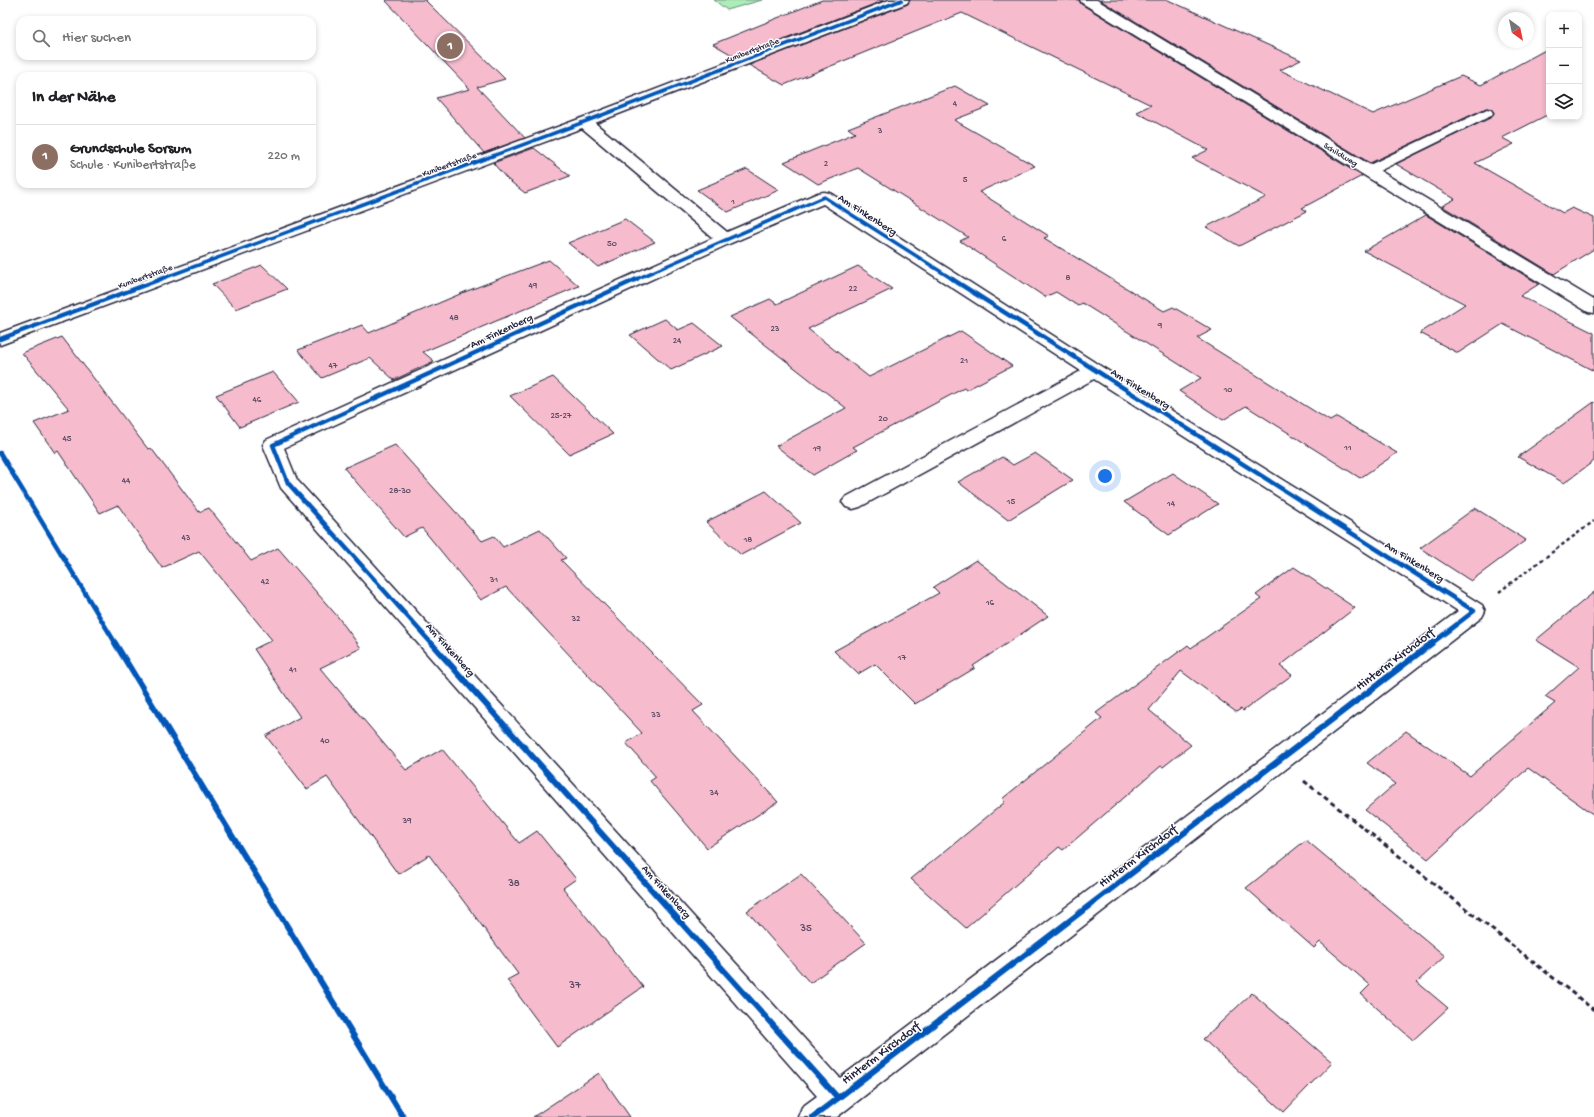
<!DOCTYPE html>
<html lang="de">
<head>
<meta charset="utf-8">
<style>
  :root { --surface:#fff; --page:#f2f2f2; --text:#202124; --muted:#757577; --line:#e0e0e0; --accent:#b45309 }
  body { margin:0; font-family:"Gochi Hand",sans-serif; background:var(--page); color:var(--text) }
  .controls { position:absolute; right:12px; top:12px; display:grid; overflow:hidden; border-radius:8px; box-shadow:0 2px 6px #0003 }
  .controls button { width:36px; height:36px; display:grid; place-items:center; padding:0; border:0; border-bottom:1px solid var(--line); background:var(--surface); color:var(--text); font:20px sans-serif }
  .compass { position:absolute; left:1498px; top:12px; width:36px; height:36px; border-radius:50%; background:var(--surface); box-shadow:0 2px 6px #0003; rotate:147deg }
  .you { position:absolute; left:1105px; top:476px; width:14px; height:14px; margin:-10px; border:3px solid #fff; border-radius:50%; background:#1a73e8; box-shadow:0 0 0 6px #1a73e833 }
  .badge { display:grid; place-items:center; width:26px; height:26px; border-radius:50%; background:var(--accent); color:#fff; font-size:13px; font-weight:700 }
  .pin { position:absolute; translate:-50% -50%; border:2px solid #fff; box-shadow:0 1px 4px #0006 }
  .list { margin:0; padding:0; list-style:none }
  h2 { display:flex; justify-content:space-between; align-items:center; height:52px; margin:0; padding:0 16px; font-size:17px }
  h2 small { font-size:13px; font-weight:400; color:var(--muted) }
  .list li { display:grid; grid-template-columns:26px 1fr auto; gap:12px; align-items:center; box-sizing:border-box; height:64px; padding:0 16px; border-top:1px solid var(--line) }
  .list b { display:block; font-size:15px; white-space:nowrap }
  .list p { margin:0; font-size:13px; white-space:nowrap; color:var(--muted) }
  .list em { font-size:13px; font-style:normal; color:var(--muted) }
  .icon { flex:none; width:22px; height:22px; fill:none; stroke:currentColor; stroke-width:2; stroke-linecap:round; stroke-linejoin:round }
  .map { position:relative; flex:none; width:1594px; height:1117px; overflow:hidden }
  .search { position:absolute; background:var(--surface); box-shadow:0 2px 6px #0003; left:16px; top:16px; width:300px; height:44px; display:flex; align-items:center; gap:10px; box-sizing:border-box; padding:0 14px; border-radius:12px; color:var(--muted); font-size:15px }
  .panel { position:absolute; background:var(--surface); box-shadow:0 2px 6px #0003; left:16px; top:72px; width:300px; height:116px; border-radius:12px }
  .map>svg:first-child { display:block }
  .green { fill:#aceeb7; stroke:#678879 }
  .building { fill:#f6bcce; stroke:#22223b }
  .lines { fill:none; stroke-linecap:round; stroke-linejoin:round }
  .service-casing { stroke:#22223b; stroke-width:3 }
  .minor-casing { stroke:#22223b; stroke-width:3 }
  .path-far1 { stroke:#22223b; stroke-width:2.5; stroke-dasharray:3.5 3; stroke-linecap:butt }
  .path { stroke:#22223b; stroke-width:3; stroke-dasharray:5 3.5; stroke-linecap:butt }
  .service { fill:#fff; fill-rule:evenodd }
  .minor { fill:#fff; fill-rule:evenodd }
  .cycleway-far2-casing { stroke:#fff; stroke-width:5.5 }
  .cycleway-far1-casing { stroke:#fff; stroke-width:7 }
  .cycleway-casing { stroke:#fff; stroke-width:8 }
  .cycleway-far2 { stroke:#0057b8; stroke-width:3.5 }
  .cycleway-far1 { stroke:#0057b8; stroke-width:4.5 }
  .cycleway { stroke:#0057b8; stroke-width:6 }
  .labels { text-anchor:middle; stroke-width:3; stroke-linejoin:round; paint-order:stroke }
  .far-street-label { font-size:9px; fill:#22223b; stroke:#fff }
  .number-label { font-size:9px; fill:#574860 }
  .street-label { font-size:11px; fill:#22223b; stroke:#fff }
  .near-number-label { font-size:11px; fill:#574860 }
  .near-street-label { font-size:13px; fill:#22223b; stroke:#fff }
</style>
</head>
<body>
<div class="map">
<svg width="1594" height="1117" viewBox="0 0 1594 1117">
  <rect width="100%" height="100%" fill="#fff"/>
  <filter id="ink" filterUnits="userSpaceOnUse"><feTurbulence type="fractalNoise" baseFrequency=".025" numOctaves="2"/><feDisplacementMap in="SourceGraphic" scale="8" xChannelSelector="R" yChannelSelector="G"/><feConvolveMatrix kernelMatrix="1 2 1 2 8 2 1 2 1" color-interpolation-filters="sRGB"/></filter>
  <g filter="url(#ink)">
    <!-- green -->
    <path class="green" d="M 714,0 L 762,0 L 727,10 Z"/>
    <!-- building -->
    <g class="building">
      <path d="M 387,0 L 425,0 L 505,79 L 477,87 L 525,138 L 484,153 L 436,98 L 470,89 L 386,1 Z"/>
      <path d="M 822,0 L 885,0 L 736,57 L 713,44 Z"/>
      <path d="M 910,0 L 1079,0 L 1081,4 L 1362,176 L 1302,208 L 1307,211 L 1239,246 L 1206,227 L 1266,197 L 1192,158 L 1208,150 L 1136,112 L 1151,105 L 962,13 L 784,85 L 749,65 L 908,4 Z"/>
      <path d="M 1100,0 L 1168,0 L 1301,60 L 1280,70 L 1373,114 L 1461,76 L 1481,85 L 1549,48 L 1549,114 L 1502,138 L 1514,144 L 1475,163 L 1563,213 L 1572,208 L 1594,218 L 1594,249 L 1554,274 L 1442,206 L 1455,199 L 1396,164 L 1492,117 L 1494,112 L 1491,109 L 1486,108 L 1370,163 Z"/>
      <path d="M 955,86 L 990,106 L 954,120 L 1035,166 L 979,192 L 1049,236 L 1044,238 L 1164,311 L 1173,307 L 1212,330 L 1197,338 L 1330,421 L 1337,417 L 1397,453 L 1360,478 L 1246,406 L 1223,420 L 1179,391 L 1201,378 L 1082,303 L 1078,306 L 1056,292 L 1045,297 L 960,241 L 968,237 L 858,168 L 818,184 L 784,162 L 855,133 L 848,128 Z"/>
      <path d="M 534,148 L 570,176 L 525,193 L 507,179 L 493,163 Z"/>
      <path d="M 747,169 L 779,190 L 728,212 L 697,190 Z"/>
      <path d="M 1426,215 L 1539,284 L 1520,296 L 1594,333 L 1594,371 L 1503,324 L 1458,353 L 1420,333 L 1465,304 L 1364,251 Z"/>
      <path d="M 625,219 L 655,242 L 598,267 L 568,243 Z"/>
      <path d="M 549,260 L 579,286 L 423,352 L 434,361 L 394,380 L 370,358 L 322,378 L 298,350 L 362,325 L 369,333 L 467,291 Z"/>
      <path d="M 262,265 L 287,289 L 236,309 L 212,284 Z"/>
      <path d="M 858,266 L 892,289 L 808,329 L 869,377 L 961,331 L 1012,366 L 966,390 L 964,388 L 853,447 L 857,450 L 813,475 L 776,446 L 846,408 L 730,317 L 770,299 L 777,304 Z"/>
      <path d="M 665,319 L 678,330 L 694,323 L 723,346 L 671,370 L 630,335 Z"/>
      <path d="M 62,337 L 148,449 L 151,448 L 199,512 L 209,508 L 251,561 L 278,548 L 338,617 L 361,648 L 320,668 L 406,770 L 442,749 L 519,843 L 537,831 L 576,879 L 563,888 L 643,987 L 557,1047 L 507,980 L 518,974 L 429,855 L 398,874 L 327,777 L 307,789 L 266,736 L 300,717 L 254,649 L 272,640 L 199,551 L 162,568 L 118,505 L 100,513 L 58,451 L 55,453 L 34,423 L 69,409 L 22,353 Z"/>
      <path d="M 273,372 L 299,402 L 240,427 L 216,395 Z"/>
      <path d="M 553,377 L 613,434 L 569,454 L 510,396 Z"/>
      <path d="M 1594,402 L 1594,461 L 1564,483 L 1518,457 Z"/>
      <path d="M 395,445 L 482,541 L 494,536 L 503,547 L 540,529 L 566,558 L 561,560 L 703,705 L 693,711 L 778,802 L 707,848 L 650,781 L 656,777 L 626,743 L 642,733 L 506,587 L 481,600 L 422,528 L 404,537 L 344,468 Z"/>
      <path d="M 1035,453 L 1073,480 L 1008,520 L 958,482 L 1002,457 L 1013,465 Z"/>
      <path d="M 1173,473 L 1218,504 L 1169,535 L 1124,502 Z"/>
      <path d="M 766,491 L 801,523 L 741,555 L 706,522 Z"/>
      <path d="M 1475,508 L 1526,540 L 1471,581 L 1420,548 Z"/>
      <path d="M 976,560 L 1048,616 L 973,666 L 975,668 L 915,704 L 875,664 L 858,674 L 834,651 L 939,593 L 933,587 Z"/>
      <path d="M 1294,567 L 1355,608 L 1280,666 L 1292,675 L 1243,711 L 1241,709 L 1236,712 L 1181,671 L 1149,710 L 1191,745 L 1163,767 L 1161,766 L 1063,850 L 1059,847 L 966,928 L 911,879 L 1005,802 L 1002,799 L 1102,718 L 1096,713 L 1188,645 L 1191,648 L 1261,599 L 1256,595 Z"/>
      <path d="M 1594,592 L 1594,815 L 1528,768 L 1428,859 L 1365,810 L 1395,784 L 1367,763 L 1406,731 L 1470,776 L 1555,703 L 1545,697 L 1579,667 L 1536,640 Z"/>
      <path d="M 1306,840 L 1445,956 L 1417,982 L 1448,1008 L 1413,1040 L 1361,994 L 1370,985 L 1320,942 L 1314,948 L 1246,888 Z"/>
      <path d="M 801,874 L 866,943 L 810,983 L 747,911 Z"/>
      <path d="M 1252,993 L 1332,1062 L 1284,1112 L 1203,1039 Z"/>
      <path d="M 599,1073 L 630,1117 L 533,1117 Z"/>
    </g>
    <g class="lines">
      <defs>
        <path id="service" d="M 1487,109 L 1491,110 L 1493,113 L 1491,116 L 1373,174 L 1363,174 L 1361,171 L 1363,168 Z"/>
        <g id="minor">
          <path d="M 889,0 L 909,0 L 907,3 L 595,123 L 727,232 L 818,193 L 824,192 L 830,193 L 1102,367 L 1482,605 L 1485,611 L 1482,617 L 837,1117 L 798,1117 L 802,1107 L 817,1096 L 281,488 L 263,445 L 266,440 L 713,238 L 582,128 L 0,345 L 0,333 L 579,119 ZM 823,204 L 1081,371 L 846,497 L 842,502 L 846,507 L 853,509 L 860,507 L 1094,379 L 1458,611 L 840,1078 L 297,480 L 284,448 L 731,243 Z"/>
          <path d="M 1080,0 L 1097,0 L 1594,300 L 1594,313 L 1588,312 L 1082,3 Z"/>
        </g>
      </defs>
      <!-- service casing -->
      <use href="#service" class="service-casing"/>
      <!-- minor casing -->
      <use href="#minor" class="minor-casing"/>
      <!-- path-far1 -->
      <path class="path-far1" d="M 1499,592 L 1594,521"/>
      <!-- path -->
      <path class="path" d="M 1304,781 L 1594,1010"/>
      <!-- service -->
      <use href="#service" class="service"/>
      <!-- minor -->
      <use href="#minor" class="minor"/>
      <defs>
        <g id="cycleway-far2">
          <path d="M 158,280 L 584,122 L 902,0"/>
          <path d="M 634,280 L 824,197 L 954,280"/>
        </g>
        <g id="cycleway-far1">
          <path d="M 952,279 L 1474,611 L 1431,644"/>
          <path d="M 0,339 L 161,279"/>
          <path d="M 0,453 L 116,644"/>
          <path d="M 432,644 L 288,483 L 273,445 L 637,279"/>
        </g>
        <g id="cycleway">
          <path d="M 115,643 L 403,1117"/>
          <path d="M 431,643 L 838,1098"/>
          <path d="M 838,1098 L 1432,643"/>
          <path d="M 813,1117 L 838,1098"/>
        </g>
      </defs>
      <!-- cycleway-far2 casing -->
      <use href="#cycleway-far2" class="cycleway-far2-casing"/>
      <!-- cycleway-far1 casing -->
      <use href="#cycleway-far1" class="cycleway-far1-casing"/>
      <!-- cycleway casing -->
      <use href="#cycleway" class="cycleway-casing"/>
      <!-- cycleway-far2 -->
      <use href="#cycleway-far2" class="cycleway-far2"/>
      <!-- cycleway-far1 -->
      <use href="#cycleway-far1" class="cycleway-far1"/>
      <!-- cycleway -->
      <use href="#cycleway" class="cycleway"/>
    </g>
  </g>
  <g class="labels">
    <!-- far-street labels -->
    <g class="far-street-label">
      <text transform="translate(752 50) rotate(-21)" y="3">Kunibertstraße</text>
      <text transform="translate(1341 154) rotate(31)" y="3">Schildweg</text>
      <text transform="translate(449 164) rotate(-20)" y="3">Kunibertstraße</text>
      <text transform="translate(145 276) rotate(-20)" y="3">Kunibertstraße</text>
    </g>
    <!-- number labels -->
    <g class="number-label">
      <text x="955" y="106">4</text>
      <text x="880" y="133">3</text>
      <text x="826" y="166">2</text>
      <text x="965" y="182">5</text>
      <text x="733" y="204">1</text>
      <text x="1004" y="241">6</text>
      <text x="612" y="246">50</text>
      <text x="1068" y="280">8</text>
      <text x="533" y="288">49</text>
      <text x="853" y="291">22</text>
      <text x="454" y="320">48</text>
      <text x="1160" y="328">9</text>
      <text x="775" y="331">23</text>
      <text x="677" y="343">24</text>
      <text x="964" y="363">21</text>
      <text x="333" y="368">47</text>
      <text x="1228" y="392">10</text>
      <text x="257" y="402">46</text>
      <text x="561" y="418">25-27</text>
      <text x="883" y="421">20</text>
      <text x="67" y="441">45</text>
      <text x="1348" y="450">11</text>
      <text x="817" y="451">19</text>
      <text x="126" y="483">44</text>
      <text x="400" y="493">28-30</text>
      <text x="1011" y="504">15</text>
      <text x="1171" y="506">14</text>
      <text x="186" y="540">43</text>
      <text x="748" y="542">18</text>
      <text x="494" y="582">31</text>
      <text x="265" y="584">42</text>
      <text x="990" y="605">16</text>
      <text x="576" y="621">32</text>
      <text x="902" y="660">17</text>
      <text x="293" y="672">41</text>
      <text x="656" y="717">33</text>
      <text x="325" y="743">40</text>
      <text x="714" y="795">34</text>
      <text x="407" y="823">39</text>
    </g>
    <!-- street labels -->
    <g class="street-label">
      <text transform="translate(868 214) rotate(33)" y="4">Am Finkenberg</text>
      <text transform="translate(501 330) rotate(-25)" y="4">Am Finkenberg</text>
      <text transform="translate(1141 388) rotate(32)" y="4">Am Finkenberg</text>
      <text transform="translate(1415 561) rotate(32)" y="4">Am Finkenberg</text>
      <text transform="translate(451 649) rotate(48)" y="4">Am Finkenberg</text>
      <text transform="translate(667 891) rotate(48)" y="4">Am Finkenberg</text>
    </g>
    <!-- near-number labels -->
    <g class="near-number-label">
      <text x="514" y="886">38</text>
      <text x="806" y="931">35</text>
      <text x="575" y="988">37</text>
    </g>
    <!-- near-street labels -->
    <g class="near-street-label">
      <text transform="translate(1394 658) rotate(-37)" y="5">Hinterm Kirchdorf</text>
      <text transform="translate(1137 855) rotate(-37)" y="5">Hinterm Kirchdorf</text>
      <text transform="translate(880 1052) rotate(-37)" y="5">Hinterm Kirchdorf</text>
    </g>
  </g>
</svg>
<div class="controls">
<button>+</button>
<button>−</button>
<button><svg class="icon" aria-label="layers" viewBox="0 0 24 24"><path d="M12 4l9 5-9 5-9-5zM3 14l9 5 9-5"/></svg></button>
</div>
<svg class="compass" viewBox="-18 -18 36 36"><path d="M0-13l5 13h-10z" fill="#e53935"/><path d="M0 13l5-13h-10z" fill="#757577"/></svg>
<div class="you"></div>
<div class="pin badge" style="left:450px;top:46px;background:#8d6e63">1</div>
<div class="search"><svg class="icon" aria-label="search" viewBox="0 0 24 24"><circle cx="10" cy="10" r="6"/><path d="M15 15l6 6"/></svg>Hier suchen</div>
<section class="panel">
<h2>In der Nähe<small></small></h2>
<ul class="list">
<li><span class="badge" style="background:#8d6e63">1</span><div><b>Grundschule Sorsum</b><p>Schule · Kunibertstraße</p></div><em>220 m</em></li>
</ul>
</section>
</div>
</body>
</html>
